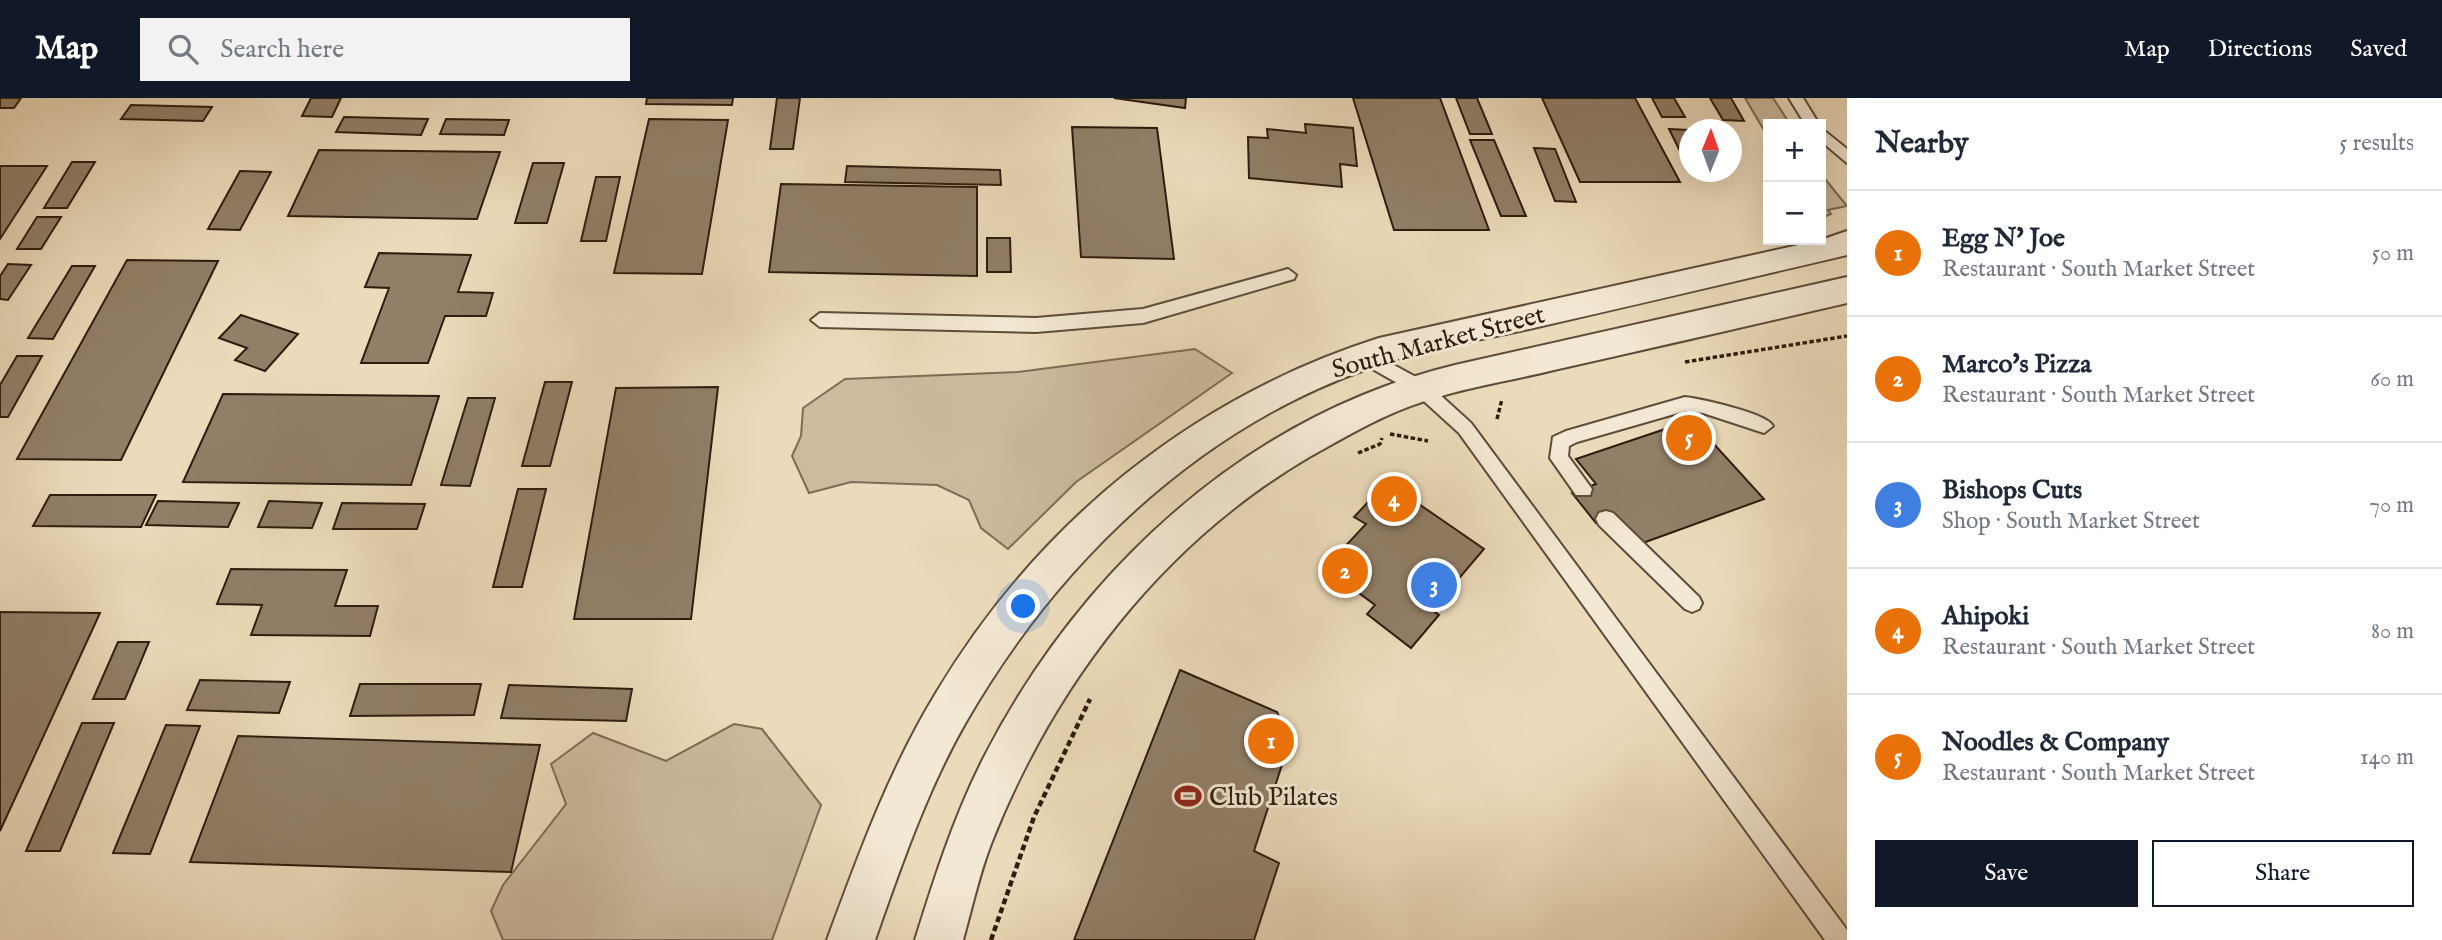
<!DOCTYPE html>
<html lang="en">
<head>
<meta charset="utf-8">
<style>
  :root { --surface:#fff; --page:#f2f2f3; --text:#1f2937; --muted:#747a83; --line:#e0e1e3; --accent:#111827 }
  body { margin:0; font-family:"IM FELL English",serif; background:var(--page); color:var(--text) }
  .controls { position:absolute; right:21px; top:21px; display:grid; overflow:hidden; border-radius:0px; box-shadow:0 7px 28px #0002 }
  .controls button { width:63px; height:63px; display:grid; place-items:center; padding:0; border:0; border-bottom:2px solid var(--line); background:var(--surface); color:var(--text); font:35px sans-serif }
  .compass { position:absolute; left:1679px; top:21px; width:63px; height:63px; border-radius:50%; background:var(--surface); box-shadow:0 7px 28px #0002; rotate:1deg }
  .you { position:absolute; left:1024px; top:509px; width:24px; height:24px; margin:-18px; border:5px solid #fff; border-radius:50%; background:#1a73e8; box-shadow:0 0 0 10px #1a73e833 }
  .badge { display:grid; place-items:center; width:46px; height:46px; border-radius:50%; background:var(--accent); color:#fff; font-size:23px; font-weight:700 }
  .pin { position:absolute; translate:-50% -50%; border:4px solid #fff; box-shadow:0 2px 7px #0006 }
  .list { margin:0; padding:0; list-style:none }
  h2 { display:flex; justify-content:space-between; align-items:center; height:91px; margin:0; padding:0 28px; font-size:30px }
  h2 small { font-size:23px; font-weight:400; color:var(--muted) }
  .list li { display:grid; grid-template-columns:46px 1fr auto; gap:21px; align-items:center; box-sizing:border-box; height:126px; padding:0 28px; border-top:2px solid var(--line) }
  .list b { display:block; font-size:26px; white-space:nowrap }
  .list p { margin:0; font-size:23px; white-space:nowrap; color:var(--muted) }
  .list em { font-size:23px; font-style:normal; color:var(--muted) }
  .actions { display:flex; gap:14px; padding:21px 28px }
  .actions a { flex:1; padding:16px 0; border:2px solid var(--accent); border-radius:0px; text-align:center; font-size:24px; color:var(--accent) }
  .actions .main { background:var(--accent); color:#fff }
  .icon { flex:none; width:38px; height:38px; fill:none; stroke:currentColor; stroke-width:2; stroke-linecap:round; stroke-linejoin:round }
  .map { position:relative; flex:none; width:1847px; height:842px; overflow:hidden }
  header { display:flex; align-items:center; gap:42px; box-sizing:border-box; height:98px; padding:0 35px; background:var(--accent); color:#fff }
  header strong { font-size:33px }
  nav { display:flex; gap:38px; margin-inline-start:auto; font-size:24px }
  .search { width:490px; height:63px; background:var(--page); display:flex; align-items:center; gap:18px; box-sizing:border-box; padding:0 24px; border-radius:0px; color:var(--muted); font-size:26px }
  main { display:flex }
  aside { flex:1; background:var(--surface) }
  .map>svg:first-child { display:block }
  .green { fill:#ccbb9e; stroke:#7d6c56; stroke-width:2 }
  .building { fill:#917f68; stroke:#2e1c0f; stroke-width:2 }
  .lines { fill:none; stroke-linecap:round; stroke-linejoin:round }
  .service-casing { stroke:#5e4c3a; stroke-width:4 }
  .tertiary-casing { stroke:#5e4c3a; stroke-width:4 }
  .path-far1 { stroke:#2e1c0f; stroke-width:3.5; stroke-dasharray:4.5 2.5; stroke-linecap:butt }
  .path { stroke:#2e1c0f; stroke-width:4.5; stroke-dasharray:6 3.5; stroke-linecap:butt }
  .service { fill:#f3e8d3; fill-rule:evenodd }
  .tertiary { fill:#f3e8d3; fill-rule:evenodd }
  .labels { text-anchor:middle; stroke-width:6; stroke-linejoin:round; paint-order:stroke }
  .street-label { font-size:26px; fill:#2e1c0f; stroke:#f3e8d3 }
  .poi-label { font-size:26px; fill:#2e1c0f; stroke:#f3e8d3; text-anchor:start }
</style>
</head>
<body>
<header>
<strong>Map</strong>
<div class="search"><svg class="icon" aria-label="search" viewBox="0 0 24 24"><circle cx="10" cy="10" r="6"/><path d="M15 15l6 6"/></svg>Search here</div>
<nav><a>Map</a><a>Directions</a><a>Saved</a></nav>
</header>
<main>
<div class="map">
<svg width="1847" height="842" viewBox="0 0 1847 842">
  <rect width="100%" height="100%" fill="#ecdbbb"/>
  <filter id="stains"><feTurbulence type="fractalNoise" baseFrequency=".00286" numOctaves="4"/><feColorMatrix values="0 0 0 0 .2 0 0 0 0 .09 0 0 0 0 .02 0 0 0 .5 -.17"/></filter>
  <radialGradient id="worn" r=".72"><stop offset=".6" stop-color="#630" stop-opacity="0"/><stop offset="1" stop-color="#630" stop-opacity=".3"/></radialGradient>
  <!-- green -->
  <g class="green">
    <path d="M 1745,0 L 1773,0 L 1790,26 L 1768,26 L 1768,39 Z"/>
    <path d="M 1821,76 L 1847,108 L 1828,112 L 1831,116 L 1821,120 Z"/>
    <path d="M 1195,251 L 1232,275 L 1076,384 L 1008,451 L 981,430 L 969,402 L 937,387 L 851,384 L 809,395 L 792,358 L 801,338 L 803,310 L 845,281 L 1018,274 Z"/>
    <path d="M 734,626 L 762,631 L 821,707 L 772,842 L 503,842 L 491,813 L 503,787 L 566,706 L 551,666 L 593,635 L 666,663 Z"/>
  </g>
  <!-- building -->
  <g class="building">
    <path d="M 0,0 L 21,0 L 14,10 L 0,10 Z"/>
    <path d="M 311,0 L 341,0 L 332,19 L 302,18 Z"/>
    <path d="M 647,0 L 733,0 L 732,7 L 646,6 Z"/>
    <path d="M 777,0 L 800,0 L 793,51 L 770,51 Z"/>
    <path d="M 1114,0 L 1186,0 L 1185,10 Z"/>
    <path d="M 1353,0 L 1440,0 L 1489,132 L 1394,132 Z"/>
    <path d="M 1456,0 L 1477,0 L 1492,36 L 1470,36 Z"/>
    <path d="M 1542,0 L 1635,0 L 1680,84 L 1580,84 Z"/>
    <path d="M 1652,0 L 1674,0 L 1685,19 L 1662,19 Z"/>
    <path d="M 1710,0 L 1731,0 L 1744,23 L 1723,22 Z"/>
    <path d="M 131,7 L 212,9 L 203,23 L 121,21 Z"/>
    <path d="M 344,19 L 428,21 L 421,37 L 336,34 Z"/>
    <path d="M 446,21 L 509,22 L 504,37 L 440,36 Z"/>
    <path d="M 649,21 L 728,22 L 702,176 L 614,175 Z"/>
    <path d="M 1305,26 L 1353,30 L 1357,68 L 1340,66 L 1342,89 L 1249,80 L 1248,39 L 1268,40 L 1267,31 L 1306,35 Z"/>
    <path d="M 1072,29 L 1157,30 L 1174,161 L 1081,159 Z"/>
    <path d="M 1669,31 L 1689,32 L 1689,71 Z"/>
    <path d="M 1470,42 L 1494,42 L 1526,118 L 1501,118 Z"/>
    <path d="M 1534,50 L 1555,51 L 1576,104 L 1555,103 Z"/>
    <path d="M 319,52 L 500,54 L 477,121 L 288,118 Z"/>
    <path d="M 72,64 L 95,64 L 67,110 L 44,110 Z"/>
    <path d="M 533,65 L 564,65 L 547,125 L 515,125 Z"/>
    <path d="M 0,68 L 47,68 L 0,141 Z"/>
    <path d="M 847,68 L 1000,72 L 1001,87 L 845,84 Z"/>
    <path d="M 240,73 L 271,74 L 240,132 L 208,131 Z"/>
    <path d="M 596,79 L 620,79 L 606,143 L 581,143 Z"/>
    <path d="M 781,86 L 977,89 L 977,178 L 769,174 Z"/>
    <path d="M 37,119 L 61,119 L 41,151 L 17,151 Z"/>
    <path d="M 987,140 L 1010,140 L 1011,174 L 987,174 Z"/>
    <path d="M 379,155 L 471,157 L 458,194 L 493,195 L 486,218 L 445,218 L 428,265 L 361,265 L 389,190 L 365,189 Z"/>
    <path d="M 127,162 L 218,163 L 121,362 L 17,361 Z"/>
    <path d="M 8,166 L 31,167 L 8,202 L 0,201 L 0,178 Z"/>
    <path d="M 72,168 L 95,168 L 53,241 L 28,240 Z"/>
    <path d="M 241,217 L 298,236 L 265,273 L 235,262 L 247,250 L 219,240 Z"/>
    <path d="M 17,258 L 42,258 L 8,319 L 0,319 L 0,287 Z"/>
    <path d="M 545,284 L 572,284 L 550,368 L 522,368 Z"/>
    <path d="M 718,289 L 691,521 L 574,521 L 616,290 Z"/>
    <path d="M 223,296 L 439,298 L 411,387 L 183,384 Z"/>
    <path d="M 468,300 L 495,300 L 470,388 L 441,387 Z"/>
    <path d="M 1692,322 L 1764,401 L 1640,446 L 1617,418 L 1596,425 L 1572,395 L 1596,386 L 1576,361 Z"/>
    <path d="M 1387,384 L 1484,451 L 1432,512 L 1439,517 L 1411,550 L 1367,516 L 1375,507 L 1325,470 L 1366,426 L 1354,419 Z"/>
    <path d="M 518,391 L 546,391 L 522,489 L 493,489 Z"/>
    <path d="M 50,397 L 156,397 L 141,429 L 33,428 Z"/>
    <path d="M 158,403 L 239,405 L 228,429 L 146,427 Z"/>
    <path d="M 269,403 L 322,405 L 312,430 L 258,429 Z"/>
    <path d="M 342,405 L 425,406 L 417,431 L 333,431 Z"/>
    <path d="M 231,471 L 347,472 L 335,508 L 378,508 L 370,538 L 251,537 L 262,507 L 217,506 Z"/>
    <path d="M 0,514 L 100,515 L 0,733 Z"/>
    <path d="M 118,544 L 149,544 L 125,601 L 93,601 Z"/>
    <path d="M 1180,572 L 1277,614 L 1290,642 L 1254,753 L 1279,765 L 1254,842 L 1074,842 Z"/>
    <path d="M 200,582 L 290,584 L 279,615 L 187,612 Z"/>
    <path d="M 360,586 L 481,586 L 474,617 L 350,618 Z"/>
    <path d="M 509,587 L 632,591 L 626,623 L 501,620 Z"/>
    <path d="M 82,625 L 114,625 L 60,753 L 26,753 Z"/>
    <path d="M 166,627 L 200,628 L 150,756 L 113,755 Z"/>
    <path d="M 238,638 L 540,647 L 511,774 L 190,764 Z"/>
  </g>
  <g class="lines">
    <defs>
      <g id="service">
        <path d="M 1789,0 L 1803,0 L 1819,26 L 1805,26 Z"/>
        <path d="M 1821,30 L 1847,51 L 1847,65 L 1821,43 Z"/>
        <path d="M 1288,171 L 1296,177 L 1294,181 L 1143,225 L 1036,234 L 820,229 L 811,222 L 820,215 L 1036,220 L 1143,211 Z"/>
        <path d="M 1366,252 L 1427,285 L 1471,325 L 1847,832 L 1847,842 L 1825,842 L 1459,335 L 1415,295 L 1360,264 L 1357,259 Z"/>
        <path d="M 1685,299 C 1701,301 1767,315 1773,328 L 1764,335 L 1703,315 L 1685,313 L 1577,344 L 1569,348 L 1568,358 L 1592,391 L 1590,397 L 1576,397 L 1550,360 L 1553,339 L 1566,333 Z"/>
        <path d="M 1606,413 L 1613,415 L 1699,499 L 1702,505 L 1699,511 L 1692,514 L 1685,511 L 1599,427 L 1596,421 L 1599,415 Z"/>
      </g>
      <g id="tertiary">
        <path d="M 1847,133 L 1847,157 C 1741,182 1635,207 1529,231 C 1475,243 1419,252 1367,271 C 1195,332 1056,467 966,624 C 927,692 901,768 875,842 L 827,842 C 858,758 889,672 936,595 C 1037,426 1191,300 1379,240 L 1821,142 Z"/>
        <path d="M 1847,179 L 1847,205 C 1749,228 1652,250 1554,272 C 1510,283 1465,289 1422,304 C 1384,316 1347,338 1311,358 C 1162,445 1054,586 991,746 C 979,777 972,810 963,842 L 915,842 C 934,781 953,721 982,663 C 1078,474 1245,318 1455,267 Z"/>
      </g>
    </defs>
    <!-- service casing -->
    <use href="#service" class="service-casing"/>
    <!-- tertiary casing -->
    <use href="#tertiary" class="tertiary-casing"/>
    <!-- path-far1 -->
    <g class="path-far1">
      <path d="M 1685,264 L 1847,238"/>
      <path d="M 1497,321 L 1502,301"/>
      <path d="M 1390,336 L 1428,343"/>
      <path d="M 1358,355 L 1380,346 L 1382,340"/>
    </g>
    <!-- path -->
    <path class="path" d="M 991,842 L 1034,719 L 1090,601"/>
    <!-- service -->
    <use href="#service" class="service"/>
    <!-- tertiary -->
    <use href="#tertiary" class="tertiary"/>
  </g>
  <!-- icons -->
  <defs>
    <symbol id="stadium-bare" viewBox="-9 -9 18 18"><path d="M0-5a6.5 5 0 1 0 0 10a6.5 5 0 1 0 0-10ZM-3.5-1.8h7v3.6h-7Z" fill="#8f2418" stroke="#f3e8d3" stroke-width="2.5" paint-order="stroke"/></symbol>
  </defs>
  <g fill-rule="evenodd">
    <use href="#stadium-bare" x="1169" y="679" width="38" height="38"/>
  </g>
  <g class="labels">
    <!-- street labels -->
    <g class="street-label">
      <text transform="translate(1438 243) rotate(-15)" y="9">South Market Street</text>
    </g>
    <!-- poi labels -->
    <g class="poi-label">
      <text x="1209" y="707">Club Pilates</text>
    </g>
  </g>
  <rect width="100%" height="100%" filter="url(#stains)"/>
  <rect width="100%" height="100%" fill="url(#worn)"/>
</svg>
<div class="controls">
<button>+</button>
<button>−</button>
</div>
<svg class="compass" viewBox="-18 -18 36 36"><path d="M0-13l5 13h-10z" fill="#e53935"/><path d="M0 13l5-13h-10z" fill="#747a83"/></svg>
<div class="you"></div>
<div class="pin badge" style="left:1271px;top:643px;background:#e8710a">1</div>
<div class="pin badge" style="left:1345px;top:473px;background:#e8710a">2</div>
<div class="pin badge" style="left:1434px;top:487px;background:#3f7fe0">3</div>
<div class="pin badge" style="left:1394px;top:401px;background:#e8710a">4</div>
<div class="pin badge" style="left:1689px;top:340px;background:#e8710a">5</div>
</div>
<aside>
<h2>Nearby<small>5 results</small></h2>
<ul class="list">
<li><span class="badge" style="background:#e8710a">1</span><div><b>Egg N' Joe</b><p>Restaurant · South Market Street</p></div><em>50 m</em></li>
<li><span class="badge" style="background:#e8710a">2</span><div><b>Marco's Pizza</b><p>Restaurant · South Market Street</p></div><em>60 m</em></li>
<li><span class="badge" style="background:#3f7fe0">3</span><div><b>Bishops Cuts</b><p>Shop · South Market Street</p></div><em>70 m</em></li>
<li><span class="badge" style="background:#e8710a">4</span><div><b>Ahipoki</b><p>Restaurant · South Market Street</p></div><em>80 m</em></li>
<li><span class="badge" style="background:#e8710a">5</span><div><b>Noodles &amp; Company</b><p>Restaurant · South Market Street</p></div><em>140 m</em></li>
</ul>
<div class="actions"><a class="main">Save</a><a>Share</a></div>
</aside>
</main>
</body>
</html>
